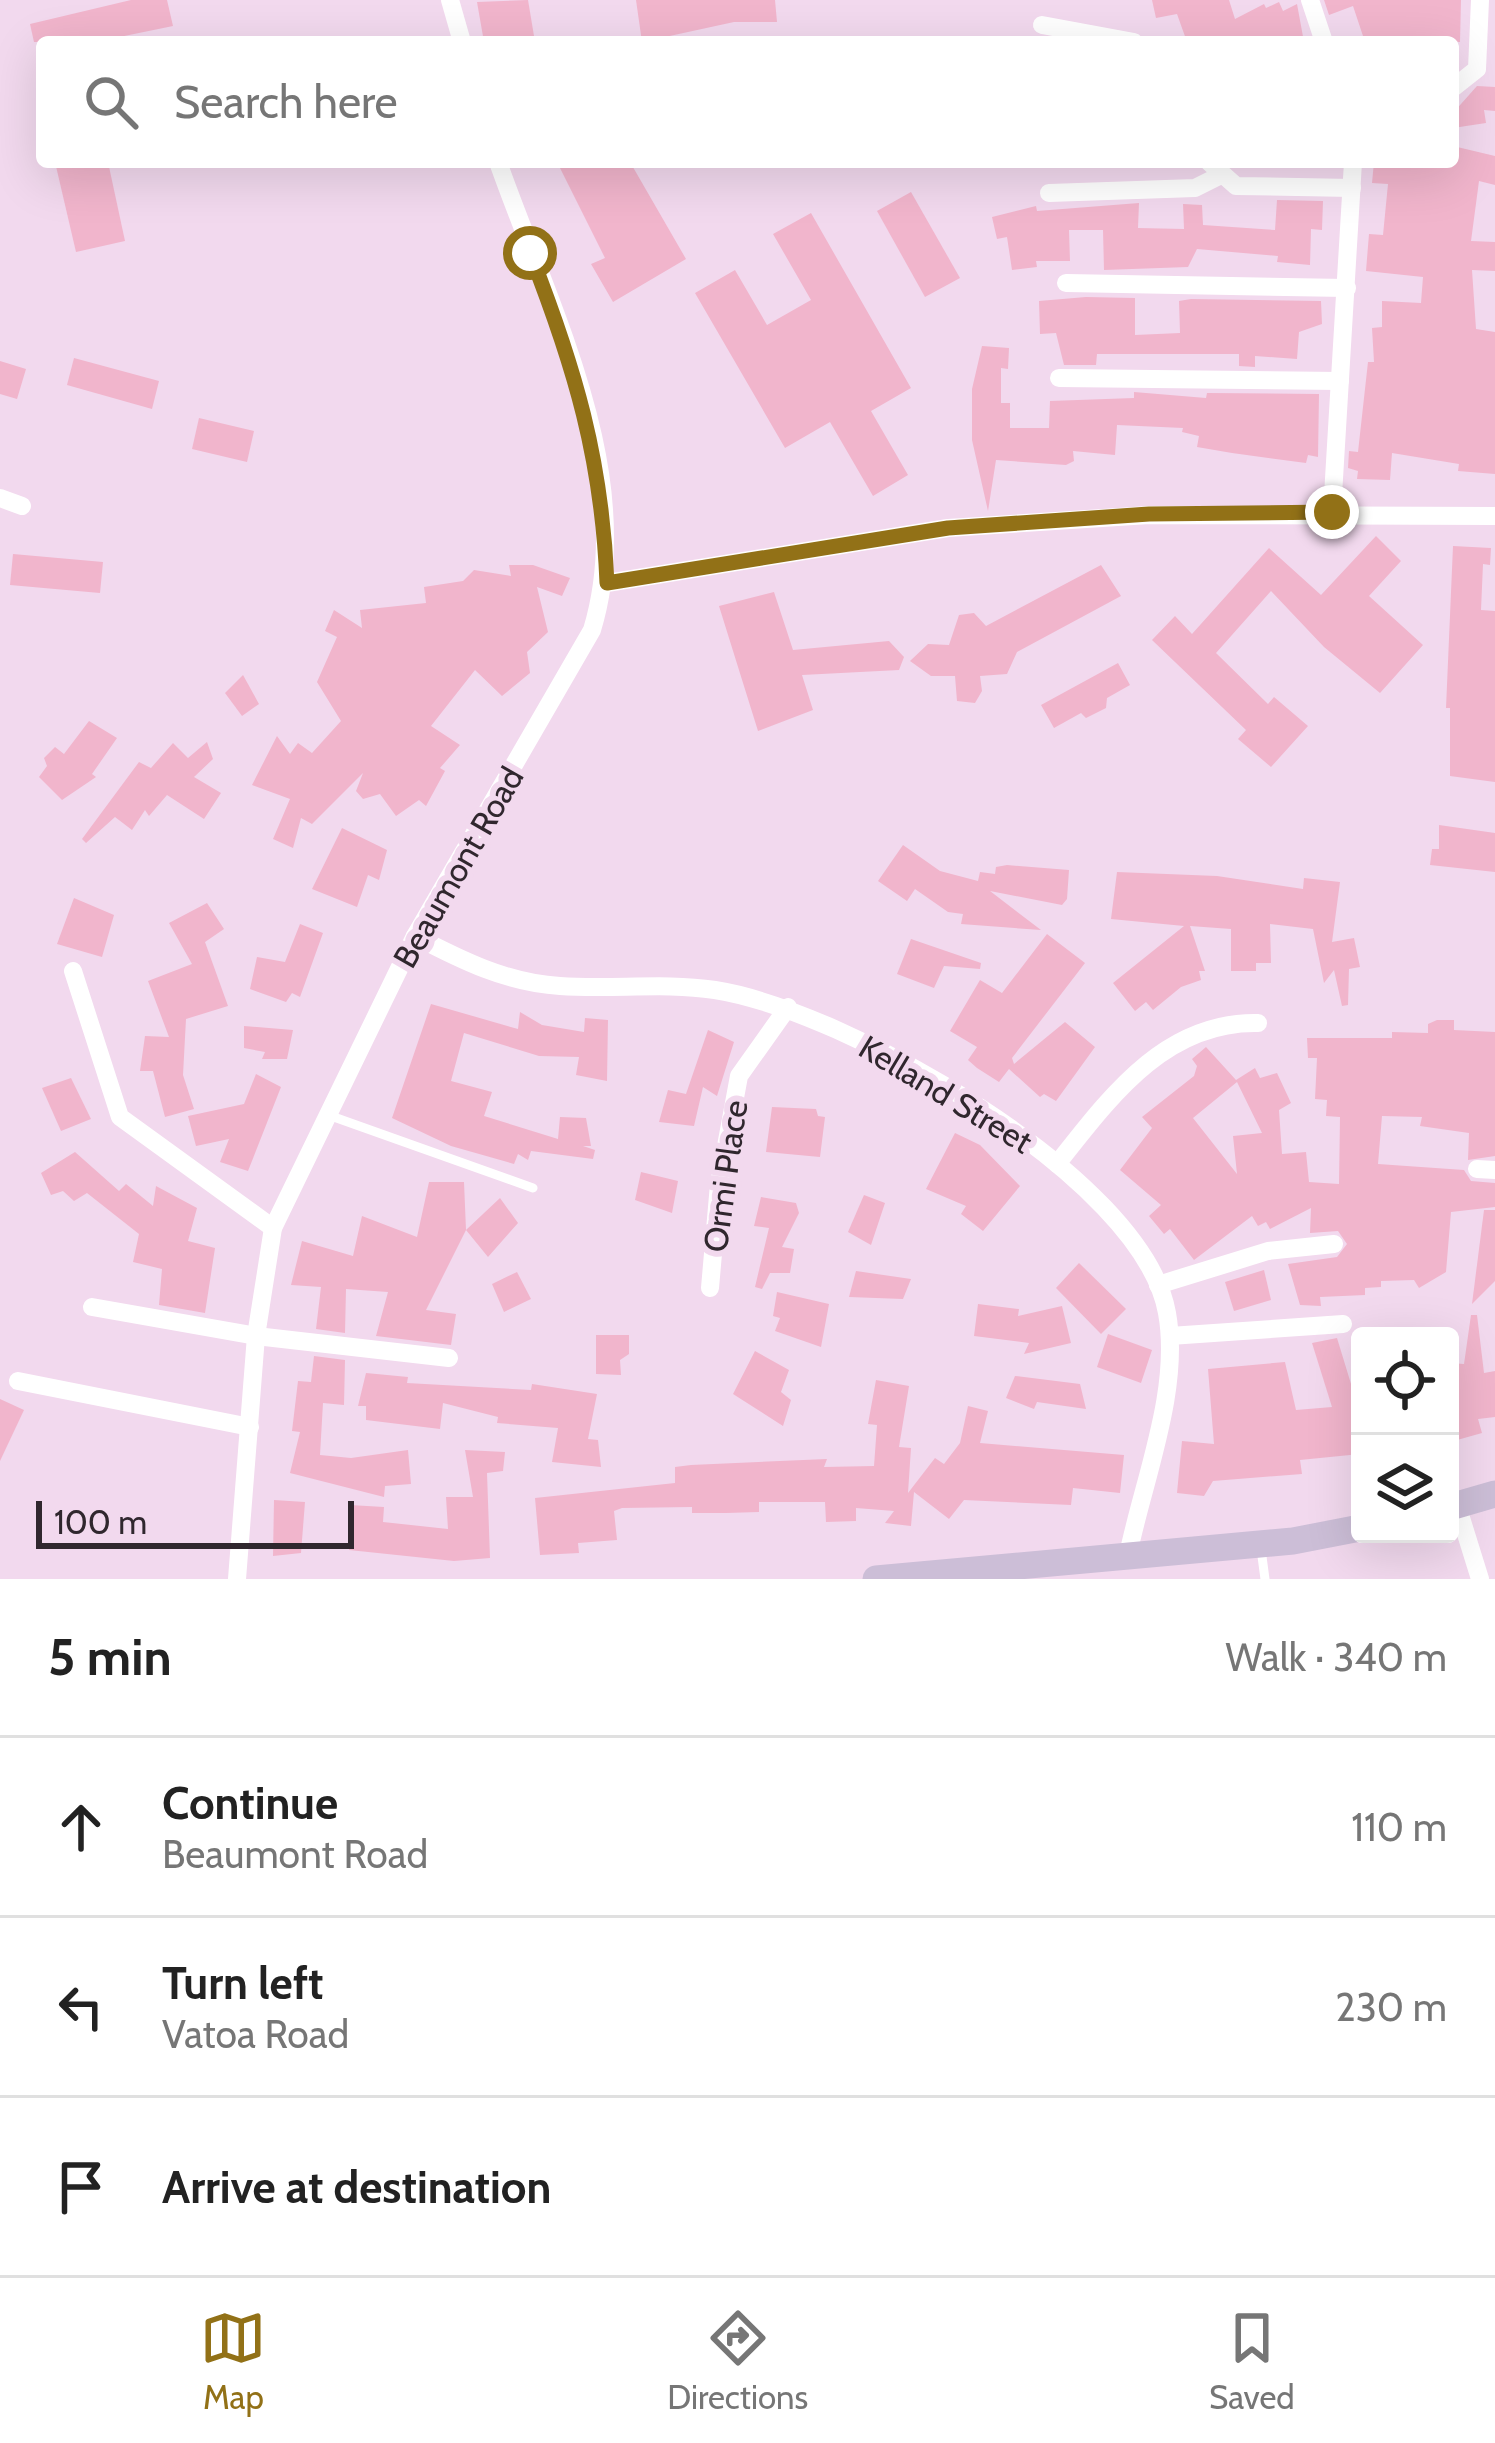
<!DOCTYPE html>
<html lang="en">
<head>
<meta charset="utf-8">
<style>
  :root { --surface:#fff; --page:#f2f2f2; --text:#222; --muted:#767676; --line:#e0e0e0; --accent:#927117 }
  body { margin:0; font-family:Cabin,sans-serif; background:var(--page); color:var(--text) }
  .controls { position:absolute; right:36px; bottom:36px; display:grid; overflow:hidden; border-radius:12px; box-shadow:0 12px 48px #0002 }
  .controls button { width:108px; height:108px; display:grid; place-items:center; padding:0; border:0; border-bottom:3px solid var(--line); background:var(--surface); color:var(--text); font:60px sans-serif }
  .scale { position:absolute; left:36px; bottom:30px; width:318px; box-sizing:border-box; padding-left:12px; border:6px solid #30272e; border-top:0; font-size:33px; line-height:42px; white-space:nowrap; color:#30272e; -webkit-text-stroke:9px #f2d9ee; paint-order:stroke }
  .stop { position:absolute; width:36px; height:36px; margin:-27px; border:9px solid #927117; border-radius:50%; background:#fff }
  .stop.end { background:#927117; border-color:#fff; box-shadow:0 3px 12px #0008 }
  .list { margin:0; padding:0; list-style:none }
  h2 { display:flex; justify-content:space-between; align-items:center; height:156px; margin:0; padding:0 48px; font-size:51px }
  h2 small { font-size:39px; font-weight:400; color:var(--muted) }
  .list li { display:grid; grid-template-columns:78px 1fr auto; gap:36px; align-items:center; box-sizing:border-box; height:180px; padding:0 48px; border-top:3px solid var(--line) }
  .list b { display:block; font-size:45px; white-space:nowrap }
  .list p { margin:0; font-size:39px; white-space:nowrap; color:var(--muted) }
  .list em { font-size:39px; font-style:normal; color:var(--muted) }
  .icon { flex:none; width:66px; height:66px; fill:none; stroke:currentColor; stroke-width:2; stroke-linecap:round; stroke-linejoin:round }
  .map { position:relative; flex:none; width:1495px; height:1579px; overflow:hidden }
  .search { position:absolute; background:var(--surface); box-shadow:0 12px 48px #0002; left:36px; right:36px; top:36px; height:132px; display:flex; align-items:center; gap:30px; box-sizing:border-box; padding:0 42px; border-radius:12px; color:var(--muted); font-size:45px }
  .sheet { height:696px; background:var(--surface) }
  nav { display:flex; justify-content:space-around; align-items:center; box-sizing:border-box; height:168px; border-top:3px solid var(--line); background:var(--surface); font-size:33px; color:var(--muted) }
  nav a { display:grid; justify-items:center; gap:6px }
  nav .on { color:var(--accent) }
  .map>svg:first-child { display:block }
  .building { fill:#f1b5cc; fill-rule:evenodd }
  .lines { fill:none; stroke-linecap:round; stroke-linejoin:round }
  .lane { stroke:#fff; stroke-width:9 }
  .street { stroke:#fff; stroke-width:18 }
  .secondary { stroke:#ccbed7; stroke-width:27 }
  .route { stroke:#927117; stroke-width:15 }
  .labels { text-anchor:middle; stroke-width:12; stroke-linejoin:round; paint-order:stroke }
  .street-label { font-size:33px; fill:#30272e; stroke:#f2d9ee }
</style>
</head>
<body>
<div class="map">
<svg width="1495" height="1579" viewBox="0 0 1495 1579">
  <rect width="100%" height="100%" fill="#f2d9ee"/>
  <!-- building -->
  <g class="building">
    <path d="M 131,0 L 167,0 L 173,26 L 95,42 L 34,42 L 30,24 Z"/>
    <path d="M 528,0 L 535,42 L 484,42 L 477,2 Z"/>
    <path d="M 636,0 L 775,0 L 777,22 L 734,22 L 642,42 Z"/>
    <path d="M 1152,0 L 1229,0 L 1235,19 L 1264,4 L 1266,8 L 1279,2 L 1283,11 L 1297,4 L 1304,42 L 1187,42 L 1177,14 L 1156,18 Z"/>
    <path d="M 1324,0 L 1461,0 L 1460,42 L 1365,42 L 1353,6 L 1329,15 Z"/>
    <path d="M 1477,86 L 1495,87 L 1495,111 L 1484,110 L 1486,123 L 1453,128 L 1453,113 Z"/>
    <path d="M 1453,146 L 1495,156 L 1495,185 L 1479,181 L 1471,241 L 1495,242 L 1495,271 L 1472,270 L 1476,329 L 1495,332 L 1495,474 L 1458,471 L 1459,464 L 1392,453 L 1390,480 L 1357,479 L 1358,471 L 1348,468 L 1349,451 L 1358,452 L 1368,362 L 1374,362 L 1372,328 L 1382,327 L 1382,301 L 1421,303 L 1423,277 L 1366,271 L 1369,234 L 1383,235 L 1388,184 L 1372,183 L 1374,162 L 1453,162 Z"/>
    <path d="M 55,162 L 108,162 L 125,241 L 76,252 Z"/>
    <path d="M 557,162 L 630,162 L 686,259 L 613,302 L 591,264 L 605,258 Z"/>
    <path d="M 911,192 L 960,278 L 925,297 L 877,211 Z"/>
    <path d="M 1277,200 L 1323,201 L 1322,230 L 1311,229 L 1310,265 L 1277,262 L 1278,256 L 1197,249 L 1188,267 L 1104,270 L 1103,230 L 1069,230 L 1070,261 L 1036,261 L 1037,267 L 1012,270 L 1007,237 L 997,239 L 992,217 L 1036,206 L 1037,211 L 1139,203 L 1138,228 L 1184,229 L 1183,204 L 1202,205 L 1203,225 L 1275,230 Z"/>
    <path d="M 811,213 L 911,388 L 871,411 L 908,475 L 873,496 L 830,422 L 785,448 L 695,293 L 735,270 L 767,325 L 811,300 L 773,234 Z"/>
    <path d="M 1086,297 L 1135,298 L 1135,335 L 1180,333 L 1179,301 L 1191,299 L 1321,301 L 1322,324 L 1299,332 L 1297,359 L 1255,356 L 1255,367 L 1239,366 L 1239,354 L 1097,354 L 1096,365 L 1064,365 L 1056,333 L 1040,334 L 1039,301 Z"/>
    <path d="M 982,346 L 1009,348 L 1008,369 L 1001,368 L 1001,403 L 1010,403 L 1010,428 L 1049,428 L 1050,401 L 1134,398 L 1134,392 L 1206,398 L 1207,393 L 1319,394 L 1318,457 L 1308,455 L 1306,463 L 1232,453 L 1197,447 L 1199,436 L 1182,432 L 1183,428 L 1117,425 L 1115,455 L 1073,451 L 1074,461 L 1066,465 L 996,460 L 988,511 L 972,440 L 972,389 Z"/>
    <path d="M 74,358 L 159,381 L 152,409 L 67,385 Z"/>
    <path d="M 0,361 L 26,369 L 17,399 L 0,394 Z"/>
    <path d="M 199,418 L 254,431 L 247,462 L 192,449 Z"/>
    <path d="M 1376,536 L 1401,561 L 1369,596 L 1423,645 L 1380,693 L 1324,647 L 1271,591 L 1216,653 L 1268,704 L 1274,697 L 1308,726 L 1271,767 L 1238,739 L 1246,730 L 1152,640 L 1175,616 L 1192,634 L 1269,548 L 1321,595 Z"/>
    <path d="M 1453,546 L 1491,548 L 1490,565 L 1483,564 L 1481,610 L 1495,611 L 1495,782 L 1450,776 L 1450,708 L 1446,708 Z"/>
    <path d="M 13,554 L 103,562 L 100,593 L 10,585 Z"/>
    <path d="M 509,565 L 533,565 L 570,578 L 562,596 L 537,587 L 548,632 L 527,652 L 530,673 L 502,696 L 475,670 L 431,726 L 460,745 L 440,768 L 445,771 L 426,806 L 419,800 L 396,816 L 380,794 L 363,799 L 356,791 L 363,773 L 312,824 L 301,818 L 293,848 L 273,839 L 290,799 L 252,785 L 277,736 L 290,754 L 298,743 L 312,753 L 341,721 L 317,682 L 337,637 L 325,631 L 334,610 L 362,628 L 360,610 L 426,603 L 424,587 L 463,581 L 474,570 L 511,576 Z"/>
    <path d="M 1101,565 L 1121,596 L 1017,652 L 1007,674 L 980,676 L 982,691 L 975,703 L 957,701 L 955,676 L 931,676 L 910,661 L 928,644 L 949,645 L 959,615 L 974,613 L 986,626 Z"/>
    <path d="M 774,592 L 793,650 L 889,641 L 904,657 L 899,670 L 802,675 L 813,710 L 758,731 L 719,606 Z"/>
    <path d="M 1118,663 L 1130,685 L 1107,698 L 1106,708 L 1086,718 L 1081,713 L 1054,728 L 1041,705 Z"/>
    <path d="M 243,675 L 259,704 L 242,716 L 225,693 Z"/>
    <path d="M 89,721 L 117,738 L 92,774 L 96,777 L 62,800 L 39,777 L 47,766 L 44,758 L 55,747 L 64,754 Z"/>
    <path d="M 207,742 L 213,759 L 194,777 L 221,793 L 204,819 L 167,795 L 149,816 L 145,810 L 132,830 L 115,817 L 86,843 L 82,839 L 139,762 L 151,768 L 173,743 L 188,758 Z"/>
    <path d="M 1439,825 L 1495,833 L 1495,872 L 1430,865 L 1432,849 L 1439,849 Z"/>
    <path d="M 342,828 L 387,850 L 379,880 L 368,875 L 357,907 L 312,889 Z"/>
    <path d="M 903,845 L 940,871 L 978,881 L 980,872 L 995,874 L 996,867 L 1007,865 L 1069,870 L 1067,899 L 1062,905 L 990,891 L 1041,930 L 961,924 L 963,914 L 948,912 L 915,889 L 907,901 L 878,881 Z"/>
    <path d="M 1117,872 L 1217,876 L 1303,889 L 1304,878 L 1340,882 L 1332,942 L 1354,938 L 1360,967 L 1349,969 L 1348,1005 L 1342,1006 L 1334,970 L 1324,983 L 1313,929 L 1270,924 L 1271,963 L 1256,963 L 1256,971 L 1231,971 L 1231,929 L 1190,926 L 1205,971 L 1199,971 L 1201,980 L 1181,987 L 1153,1010 L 1146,1002 L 1135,1011 L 1113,983 L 1184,926 L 1111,919 Z"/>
    <path d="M 74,898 L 114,915 L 102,957 L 57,944 Z"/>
    <path d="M 207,903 L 224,929 L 205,942 L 228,1006 L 186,1019 L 183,1075 L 194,1109 L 165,1117 L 153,1071 L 140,1071 L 145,1036 L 169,1037 L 148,981 L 192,964 L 169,923 Z"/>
    <path d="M 300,924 L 323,933 L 300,997 L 292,993 L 286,1002 L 250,989 L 257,957 L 285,962 Z"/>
    <path d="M 1047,934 L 1085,963 L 1012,1058 L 1014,1064 L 1065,1022 L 1095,1047 L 1056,1101 L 1044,1094 L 1040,1097 L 1009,1069 L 999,1082 L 977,1068 L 968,1060 L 977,1047 L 950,1031 L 980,980 L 1002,993 Z"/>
    <path d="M 911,939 L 981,963 L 980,969 L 944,966 L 934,988 L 897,974 Z"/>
    <path d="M 431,1004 L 518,1029 L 520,1012 L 542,1025 L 584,1032 L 585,1018 L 608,1020 L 607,1081 L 576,1075 L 579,1057 L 539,1056 L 464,1033 L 451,1081 L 492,1092 L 484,1116 L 558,1139 L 560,1117 L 586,1118 L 591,1146 L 583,1146 L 595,1150 L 593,1159 L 531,1151 L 528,1160 L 518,1154 L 514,1164 L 451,1146 L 392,1118 Z"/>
    <path d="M 1437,1020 L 1454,1020 L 1454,1030 L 1495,1032 L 1495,1156 L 1468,1160 L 1469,1133 L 1420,1126 L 1422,1117 L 1382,1116 L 1378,1164 L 1464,1170 L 1471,1181 L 1495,1183 L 1495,1207 L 1451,1212 L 1446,1272 L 1419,1288 L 1414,1280 L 1381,1281 L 1381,1287 L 1365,1288 L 1365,1295 L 1320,1297 L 1321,1306 L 1300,1305 L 1288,1264 L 1337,1257 L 1347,1244 L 1338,1231 L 1310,1233 L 1311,1208 L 1270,1229 L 1266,1222 L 1258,1226 L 1252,1216 L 1194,1260 L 1170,1229 L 1164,1234 L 1149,1216 L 1161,1205 L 1120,1170 L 1152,1128 L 1142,1117 L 1194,1076 L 1197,1066 L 1192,1059 L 1206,1047 L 1236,1080 L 1255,1068 L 1260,1078 L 1277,1073 L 1291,1103 L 1279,1110 L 1282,1154 L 1306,1152 L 1309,1182 L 1339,1184 L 1340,1117 L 1326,1116 L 1327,1100 L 1315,1099 L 1317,1058 L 1308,1058 L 1307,1038 L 1392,1038 L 1392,1032 L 1428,1033 L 1428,1024 ZM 1237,1082 L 1262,1133 L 1233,1136 L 1237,1174 L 1193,1118 Z"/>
    <path d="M 244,1026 L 293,1030 L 287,1059 L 262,1059 L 265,1052 L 244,1048 Z"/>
    <path d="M 708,1030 L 734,1042 L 717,1096 L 703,1087 L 694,1126 L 659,1122 L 668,1090 L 686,1094 Z"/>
    <path d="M 256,1074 L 281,1087 L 248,1171 L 220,1162 L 229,1139 L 196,1146 L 188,1116 L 244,1104 Z"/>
    <path d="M 71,1078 L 91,1119 L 61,1131 L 42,1088 Z"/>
    <path d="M 772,1107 L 816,1109 L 818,1116 L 825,1117 L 820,1157 L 766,1152 Z"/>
    <path d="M 955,1133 L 980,1145 L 1020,1186 L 983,1231 L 961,1214 L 966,1206 L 926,1189 Z"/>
    <path d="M 75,1152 L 119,1191 L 126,1184 L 153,1206 L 156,1186 L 197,1208 L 188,1241 L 215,1248 L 205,1313 L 159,1305 L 162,1269 L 133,1262 L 139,1234 L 87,1193 L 74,1201 L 63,1191 L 51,1195 L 41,1173 Z"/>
    <path d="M 641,1172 L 678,1181 L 672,1213 L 635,1200 Z"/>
    <path d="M 429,1182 L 464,1182 L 466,1230 L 500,1198 L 518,1223 L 488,1257 L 466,1230 L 426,1310 L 456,1314 L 451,1345 L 376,1336 L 388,1292 L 346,1289 L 345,1333 L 316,1329 L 321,1287 L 291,1285 L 302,1241 L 353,1256 L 362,1216 L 417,1237 Z"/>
    <path d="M 864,1195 L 885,1203 L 871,1245 L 848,1232 Z"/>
    <path d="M 761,1197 L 796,1203 L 799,1213 L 782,1247 L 794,1249 L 790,1273 L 770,1273 L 762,1289 L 755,1287 L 769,1228 L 754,1226 Z"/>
    <path d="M 1484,1210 L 1495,1210 L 1495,1281 L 1472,1304 Z"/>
    <path d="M 1079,1263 L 1126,1309 L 1101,1334 L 1056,1288 Z"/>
    <path d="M 1264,1270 L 1271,1300 L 1234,1311 L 1225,1282 Z"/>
    <path d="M 856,1271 L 911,1279 L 903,1299 L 849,1297 Z"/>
    <path d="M 517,1272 L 531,1299 L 504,1312 L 492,1284 Z"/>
    <path d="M 777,1292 L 829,1304 L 821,1347 L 775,1331 L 780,1318 L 773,1316 Z"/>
    <path d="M 978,1304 L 1019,1309 L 1018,1316 L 1062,1306 L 1071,1343 L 1024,1354 L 1029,1343 L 974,1336 Z"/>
    <path d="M 1471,1315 L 1477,1315 L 1484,1373 L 1495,1371 L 1495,1417 L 1478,1419 L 1482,1433 L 1450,1442 L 1450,1363 L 1464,1364 Z"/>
    <path d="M 1108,1334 L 1152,1350 L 1141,1383 L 1097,1367 Z"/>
    <path d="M 596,1335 L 629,1335 L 629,1354 L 620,1360 L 621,1375 L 596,1374 Z"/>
    <path d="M 1337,1338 L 1355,1397 L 1360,1396 L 1360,1454 L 1300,1460 L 1302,1474 L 1213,1481 L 1204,1496 L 1177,1493 L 1182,1441 L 1214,1444 L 1208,1369 L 1285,1362 L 1296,1410 L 1332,1407 L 1312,1343 Z"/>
    <path d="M 755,1351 L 789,1370 L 781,1392 L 791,1400 L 783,1426 L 733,1394 Z"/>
    <path d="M 314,1356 L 345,1360 L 344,1405 L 323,1403 L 320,1455 L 351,1458 L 408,1450 L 411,1484 L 385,1486 L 384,1497 L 290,1473 L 300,1432 L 292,1431 L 298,1381 L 311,1382 Z"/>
    <path d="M 366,1373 L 408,1377 L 407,1383 L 531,1390 L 532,1384 L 597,1394 L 588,1439 L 598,1440 L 601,1467 L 552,1462 L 558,1428 L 497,1423 L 498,1417 L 443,1403 L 440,1429 L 366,1420 L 366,1406 L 358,1406 Z"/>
    <path d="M 1015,1376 L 1080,1384 L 1086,1409 L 1037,1402 L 1034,1409 L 1006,1398 Z"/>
    <path d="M 876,1380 L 909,1386 L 899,1447 L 911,1448 L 908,1493 L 935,1458 L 944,1464 L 960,1443 L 968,1406 L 988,1411 L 980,1443 L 1124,1455 L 1120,1493 L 1073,1488 L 1071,1505 L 964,1500 L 949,1519 L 914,1492 L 911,1526 L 885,1523 L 894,1511 L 856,1508 L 856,1521 L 826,1522 L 825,1502 L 759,1502 L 759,1512 L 726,1513 L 692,1513 L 692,1507 L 622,1508 L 614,1511 L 617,1540 L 578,1543 L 579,1553 L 540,1555 L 535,1498 L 675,1483 L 675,1467 L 691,1465 L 827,1459 L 824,1467 L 874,1466 L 877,1425 L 868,1424 Z"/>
    <path d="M 0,1399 L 24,1410 L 0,1461 Z"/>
    <path d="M 465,1450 L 505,1452 L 503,1471 L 487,1473 L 490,1558 L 454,1561 L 349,1550 L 350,1505 L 384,1507 L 383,1522 L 448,1529 L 446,1497 L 473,1497 Z"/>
    <path d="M 274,1500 L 305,1502 L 301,1553 L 273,1556 Z"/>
  </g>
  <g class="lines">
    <!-- lane -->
    <g class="lane">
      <path d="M 331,1116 L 533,1188"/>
      <path d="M 1261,1549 L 1265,1579"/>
    </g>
    <!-- street -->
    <g class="street">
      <path d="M 450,0 L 462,42"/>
      <path d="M 1310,0 L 1324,42"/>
      <path d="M 1042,25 L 1134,42"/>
      <path d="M 1453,88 L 1477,69 L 1480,0"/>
      <path d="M 1209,162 L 1236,186 L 1352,188"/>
      <path d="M 1049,193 L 1195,188 L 1219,176"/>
      <path d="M 1066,283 L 1347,288"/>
      <path d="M 1059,378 L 1340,381"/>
      <path d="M 0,498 L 22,506"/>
      <path d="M 1332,512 L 1353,162"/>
      <path d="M 607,583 L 948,528 L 1149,515 L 1495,516"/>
      <path d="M 415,936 C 461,960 507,983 560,986 C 612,990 663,982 715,990 C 843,1010 1143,1176 1167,1313 C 1181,1390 1143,1481 1128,1555"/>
      <path d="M 73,971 L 120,1117 L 273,1228"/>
      <path d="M 1057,1164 C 1110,1097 1165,1021 1258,1023"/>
      <path d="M 1477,1169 L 1495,1170"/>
      <path d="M 1158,1285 L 1268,1251 L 1334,1244"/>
      <path d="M 710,1288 L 719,1184 L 739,1076 L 788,1007"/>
      <path d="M 92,1307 L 256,1336 L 449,1358"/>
      <path d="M 1170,1336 L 1343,1324"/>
      <path d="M 18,1381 L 250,1427"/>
      <path d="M 1457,1505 L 1480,1579"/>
      <path d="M 237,1579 L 256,1336 L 273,1228 L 415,936 L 592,630 C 639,475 549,307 498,162"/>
    </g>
    <!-- secondary -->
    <g class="secondary">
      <path d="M 1450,1507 L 1495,1494"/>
      <path d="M 876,1579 L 1293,1541 L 1360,1528"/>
    </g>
  </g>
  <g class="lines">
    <!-- route -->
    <path class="route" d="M 530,253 C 575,368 602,459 607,583 L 948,528 L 1149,514 L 1332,512"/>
  </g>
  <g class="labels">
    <!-- street labels -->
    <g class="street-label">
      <text transform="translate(458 867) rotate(-60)" y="12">Beaumont Road</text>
      <text transform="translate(946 1094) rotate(31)" y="12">Kelland Street</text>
      <text transform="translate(725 1176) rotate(-82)" y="12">Ormi Place</text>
    </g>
  </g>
</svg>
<div class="controls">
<button><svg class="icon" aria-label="locate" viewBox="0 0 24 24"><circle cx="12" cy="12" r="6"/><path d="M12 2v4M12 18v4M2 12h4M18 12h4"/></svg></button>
<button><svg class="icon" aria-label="layers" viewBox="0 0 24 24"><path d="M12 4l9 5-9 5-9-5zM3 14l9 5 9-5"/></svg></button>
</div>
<div class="scale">100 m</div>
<div class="stop" style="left:530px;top:253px"></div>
<div class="stop end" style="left:1332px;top:512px"></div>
<div class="search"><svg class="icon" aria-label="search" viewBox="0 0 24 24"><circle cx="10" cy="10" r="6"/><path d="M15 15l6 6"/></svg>Search here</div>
</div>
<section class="sheet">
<h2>5 min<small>Walk · 340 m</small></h2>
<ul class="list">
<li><svg class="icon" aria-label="ahead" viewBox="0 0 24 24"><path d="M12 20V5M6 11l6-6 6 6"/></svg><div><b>Continue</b><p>Beaumont Road</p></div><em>110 m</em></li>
<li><svg class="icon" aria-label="left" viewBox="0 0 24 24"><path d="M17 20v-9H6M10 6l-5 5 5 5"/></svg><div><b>Turn left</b><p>Vatoa Road</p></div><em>230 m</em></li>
<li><svg class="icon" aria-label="arrive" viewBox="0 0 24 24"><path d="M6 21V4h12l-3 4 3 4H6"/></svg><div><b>Arrive at destination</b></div></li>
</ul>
</section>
<nav>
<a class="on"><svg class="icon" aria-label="map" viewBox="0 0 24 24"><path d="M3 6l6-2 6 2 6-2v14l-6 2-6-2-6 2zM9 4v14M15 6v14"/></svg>Map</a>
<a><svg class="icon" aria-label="directions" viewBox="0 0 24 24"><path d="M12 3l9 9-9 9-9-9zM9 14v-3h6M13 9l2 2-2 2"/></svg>Directions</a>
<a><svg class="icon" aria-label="saved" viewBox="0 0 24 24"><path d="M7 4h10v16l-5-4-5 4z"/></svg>Saved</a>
</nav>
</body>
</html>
